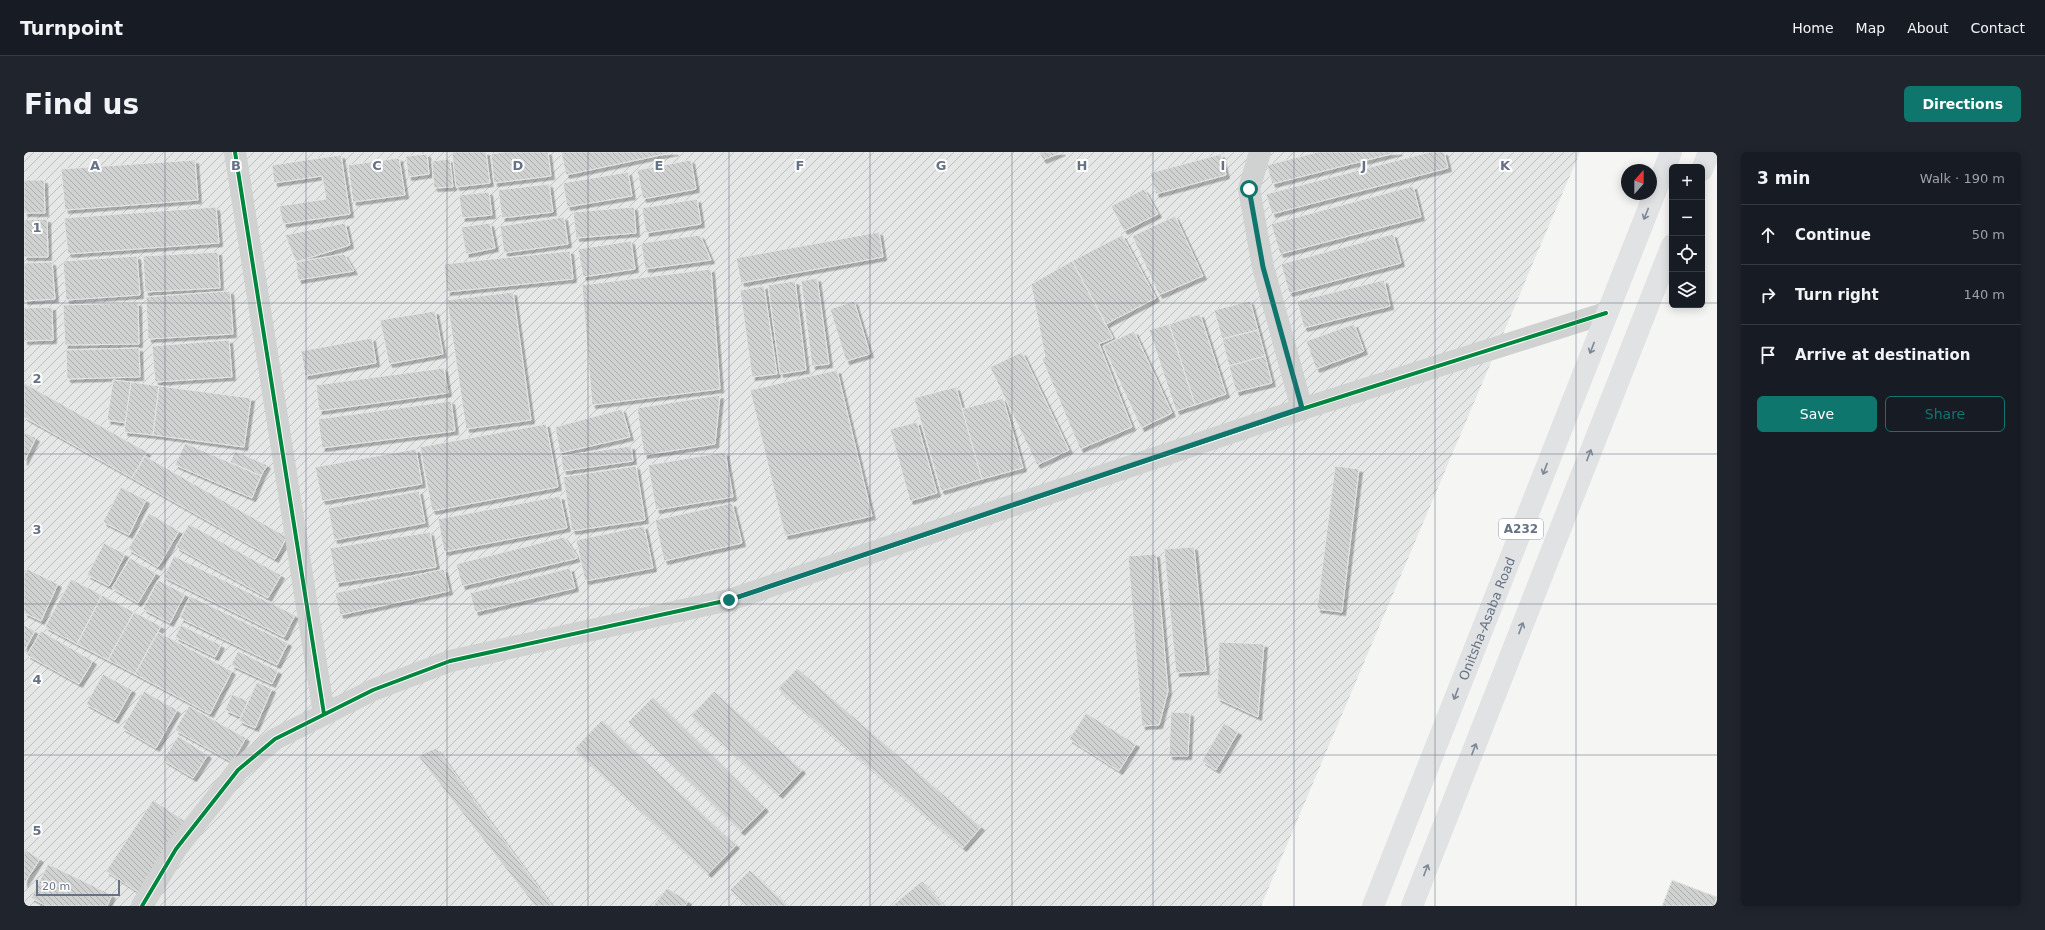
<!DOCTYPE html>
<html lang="en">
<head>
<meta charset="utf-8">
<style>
  :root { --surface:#171b24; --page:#20242c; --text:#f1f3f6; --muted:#9ea1a6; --line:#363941; --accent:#0f766e }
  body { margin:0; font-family:"DejaVu Sans",sans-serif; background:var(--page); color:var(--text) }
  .controls { position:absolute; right:12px; top:12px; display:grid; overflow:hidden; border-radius:6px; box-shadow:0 2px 10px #0003 }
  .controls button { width:36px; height:36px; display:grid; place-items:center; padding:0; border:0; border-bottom:1px solid var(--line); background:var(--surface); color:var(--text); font:20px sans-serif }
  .compass { position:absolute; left:1597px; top:12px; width:36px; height:36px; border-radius:50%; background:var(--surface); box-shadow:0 2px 10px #0003; rotate:21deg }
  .scale { position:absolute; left:12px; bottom:10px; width:84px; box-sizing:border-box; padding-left:4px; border:2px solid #657285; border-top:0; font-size:11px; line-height:14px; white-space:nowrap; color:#657285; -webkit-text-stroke:3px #fff; paint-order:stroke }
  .stop { position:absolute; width:12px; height:12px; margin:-9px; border:3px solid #0f766e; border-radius:50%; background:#fff }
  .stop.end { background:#0f766e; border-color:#fff; box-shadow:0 1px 4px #0008 }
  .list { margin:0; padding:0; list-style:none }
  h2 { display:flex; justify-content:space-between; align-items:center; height:52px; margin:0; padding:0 16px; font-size:17px }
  h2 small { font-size:13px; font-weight:400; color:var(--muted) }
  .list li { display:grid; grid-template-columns:26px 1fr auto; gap:12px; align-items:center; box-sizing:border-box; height:60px; padding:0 16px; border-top:1px solid var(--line) }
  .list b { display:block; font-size:15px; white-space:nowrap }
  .list em { font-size:13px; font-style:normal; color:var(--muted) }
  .actions { display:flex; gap:8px; padding:12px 16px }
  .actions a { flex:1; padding:9px 0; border:1px solid var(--accent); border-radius:6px; text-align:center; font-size:14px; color:var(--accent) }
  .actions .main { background:var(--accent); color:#fff }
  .icon { flex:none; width:22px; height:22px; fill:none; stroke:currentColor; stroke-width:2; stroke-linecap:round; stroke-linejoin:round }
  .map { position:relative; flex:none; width:1693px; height:754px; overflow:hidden; border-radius:6px }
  header { display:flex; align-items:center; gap:24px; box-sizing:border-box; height:56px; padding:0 20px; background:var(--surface); border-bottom:1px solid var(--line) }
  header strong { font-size:19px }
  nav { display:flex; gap:22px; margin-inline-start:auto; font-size:14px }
  .intro { display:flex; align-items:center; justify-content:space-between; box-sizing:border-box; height:96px; padding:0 24px }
  h1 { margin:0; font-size:28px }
  .button { padding:10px 18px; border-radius:6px; background:var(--accent); color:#fff; font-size:14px; font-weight:700 }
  main { display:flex; gap:24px; padding:0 24px }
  aside { flex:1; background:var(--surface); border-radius:6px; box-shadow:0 2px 10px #0003 }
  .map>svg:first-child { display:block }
  .industrial { fill:url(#industrial-furrows) }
  .building { fill:url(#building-back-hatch); stroke:#e4e5e4; filter:url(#shadow) }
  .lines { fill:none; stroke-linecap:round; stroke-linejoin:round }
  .minor { stroke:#d0d1d1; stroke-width:22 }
  .highway { stroke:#e1e2e3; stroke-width:22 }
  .cycleway-casing { stroke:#fff; stroke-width:6 }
  .cycleway { stroke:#00873e; stroke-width:4 }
  .oneway { stroke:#7e8898 }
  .route { stroke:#0f766e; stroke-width:5 }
  .grid { fill:none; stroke:#657285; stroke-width:1; stroke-opacity:0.55 }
  .labels { text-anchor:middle; stroke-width:4; stroke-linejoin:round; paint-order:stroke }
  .shield { fill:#fff; stroke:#939caa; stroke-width:1 }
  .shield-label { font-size:12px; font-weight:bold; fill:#657285 }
  .street-label { font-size:13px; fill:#657285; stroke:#fff }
  .grid-label { font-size:13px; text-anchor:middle; font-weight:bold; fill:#657285; stroke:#fff; stroke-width:4; stroke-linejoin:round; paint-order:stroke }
</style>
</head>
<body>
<header>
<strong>Turnpoint</strong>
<nav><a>Home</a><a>Map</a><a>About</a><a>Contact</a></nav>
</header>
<div class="intro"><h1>Find us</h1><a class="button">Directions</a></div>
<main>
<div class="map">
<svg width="1693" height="754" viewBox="0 0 1693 754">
  <defs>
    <pattern id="industrial-furrows" width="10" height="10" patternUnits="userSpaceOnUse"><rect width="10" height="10" fill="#e5e7e7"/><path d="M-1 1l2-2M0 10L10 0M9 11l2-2" fill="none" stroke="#bdc0c1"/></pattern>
    <pattern id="building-back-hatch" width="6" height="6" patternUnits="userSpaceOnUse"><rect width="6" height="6" fill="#d0d1d1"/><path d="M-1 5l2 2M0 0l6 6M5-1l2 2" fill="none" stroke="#acaeaf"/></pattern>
    <filter id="shadow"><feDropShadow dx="3.5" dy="3.5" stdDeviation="0" flood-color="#0004"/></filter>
  </defs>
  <rect width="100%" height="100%" fill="#f5f6f4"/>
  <!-- industrial -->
  <path class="industrial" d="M 0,0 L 1556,0 L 1237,754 L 0,754 Z"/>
  <!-- building -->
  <g class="building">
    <path d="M 428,0 L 462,0 L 466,31 L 432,35 Z"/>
    <path d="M 482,0 L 524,0 L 527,24 L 470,31 L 467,2 Z"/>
    <path d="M 537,0 L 651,0 L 542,23 Z"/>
    <path d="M 1015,0 L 1038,0 L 1019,8 Z"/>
    <path d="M 1294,0 L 1375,0 L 1248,32 L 1243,13 Z"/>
    <path d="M 1406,0 L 1420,0 L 1424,16 L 1248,62 L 1242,42 Z"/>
    <path d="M 403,2 L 405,22 L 384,25 L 382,4 Z"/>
    <path d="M 1197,2 L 1202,23 L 1132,42 L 1126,21 Z"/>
    <path d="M 317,3 L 326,62 L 259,72 L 255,54 L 302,47 L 298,24 L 250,31 L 248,13 Z"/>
    <path d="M 375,6 L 381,43 L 329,50 L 324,13 Z"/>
    <path d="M 426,7 L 429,35 L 410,36 L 408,9 Z"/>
    <path d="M 171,8 L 174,48 L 41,58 L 37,17 Z"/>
    <path d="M 667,8 L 672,37 L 619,47 L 613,18 Z"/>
    <path d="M 604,20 L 608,44 L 543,55 L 539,31 Z"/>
    <path d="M 0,28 L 20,28 L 21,61 L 0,61 Z"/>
    <path d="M 525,32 L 529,60 L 478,66 L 474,38 Z"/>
    <path d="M 1389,34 L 1397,65 L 1256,102 L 1247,72 Z"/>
    <path d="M 1120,37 L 1134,62 L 1100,79 L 1087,54 Z"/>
    <path d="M 465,40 L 468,63 L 438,66 L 435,43 Z"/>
    <path d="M 673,47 L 677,72 L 622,81 L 618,56 Z"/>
    <path d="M 192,55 L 195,91 L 44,102 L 40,66 Z"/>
    <path d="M 610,55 L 612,81 L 552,86 L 549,60 Z"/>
    <path d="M 1151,64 L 1179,124 L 1135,143 L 1108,84 Z"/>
    <path d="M 540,65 L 544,92 L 480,101 L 476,74 Z"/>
    <path d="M 23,67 L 24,105 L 0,105 L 0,68 Z"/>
    <path d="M 321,71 L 326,93 L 272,110 L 261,83 Z"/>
    <path d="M 466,71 L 471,96 L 442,102 L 437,75 Z"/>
    <path d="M 855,80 L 859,105 L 717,131 L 712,106 Z"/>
    <path d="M 1369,82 L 1377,111 L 1265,141 L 1257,112 Z"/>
    <path d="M 676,83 L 687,108 L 621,117 L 617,91 Z"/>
    <path d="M 1098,83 L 1132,146 L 1082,172 L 1048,109 Z"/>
    <path d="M 607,89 L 611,117 L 559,125 L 554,97 Z"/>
    <path d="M 546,99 L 549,127 L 423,140 L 420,112 Z"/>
    <path d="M 194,100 L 196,136 L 121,140 L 119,104 Z"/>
    <path d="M 320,102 L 330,119 L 274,128 L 272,110 Z"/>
    <path d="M 113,104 L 116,143 L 42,148 L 39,109 Z"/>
    <path d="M 1048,109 L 1089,186 L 1075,192 L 1108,275 L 1056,297 L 1018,207 L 1021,205 L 1007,132 Z"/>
    <path d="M 28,110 L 31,147 L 0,149 L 0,111 Z"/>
    <path d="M 687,117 L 696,237 L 568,253 L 558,133 Z"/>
    <path d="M 793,126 L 805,212 L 788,214 L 777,129 Z"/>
    <path d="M 1360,128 L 1366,154 L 1280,176 L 1273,149 Z"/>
    <path d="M 771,129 L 782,218 L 756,222 L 744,133 Z"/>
    <path d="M 740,134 L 753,222 L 728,225 L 716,138 Z"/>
    <path d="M 206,139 L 209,182 L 124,187 L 122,145 Z"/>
    <path d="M 489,140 L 507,268 L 442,277 L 423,148 Z"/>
    <path d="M 830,149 L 846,202 L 822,209 L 806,157 Z"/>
    <path d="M 1226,149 L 1234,178 L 1198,187 L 1190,158 Z"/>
    <path d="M 114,151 L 115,192 L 41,193 L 39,153 Z"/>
    <path d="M 28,155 L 29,188 L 0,189 L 0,156 Z"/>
    <path d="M 411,159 L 419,202 L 365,212 L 356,168 Z"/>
    <path d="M 1176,162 L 1202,242 L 1171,253 L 1145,172 Z"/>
    <path d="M 1145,172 L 1171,253 L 1152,259 L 1125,178 Z"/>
    <path d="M 1330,172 L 1340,199 L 1292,217 L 1282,189 Z"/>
    <path d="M 1234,178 L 1241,204 L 1205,214 L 1198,187 Z"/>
    <path d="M 1110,179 L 1148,261 L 1117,276 L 1079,194 Z"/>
    <path d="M 348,186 L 352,211 L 281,224 L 277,199 Z"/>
    <path d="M 205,188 L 208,225 L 131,230 L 128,194 Z"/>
    <path d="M 115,196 L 116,225 L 43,227 L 42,198 Z"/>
    <path d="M 998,200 L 1045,298 L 1013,313 L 966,215 Z"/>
    <path d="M 1241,204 L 1248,231 L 1212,240 L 1205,214 Z"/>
    <path d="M 420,216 L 424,241 L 295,259 L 292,233 Z"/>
    <path d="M 813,218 L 848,364 L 761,384 L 726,238 Z"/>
    <path d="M 89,228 L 107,230 L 102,271 L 83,268 Z"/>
    <path d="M 107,230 L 135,234 L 129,283 L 100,280 Z"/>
    <path d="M 0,231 L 123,300 L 108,326 L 0,265 Z"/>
    <path d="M 135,234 L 227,246 L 220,295 L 129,283 Z"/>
    <path d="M 932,235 L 958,327 L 917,339 L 890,246 Z"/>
    <path d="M 696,243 L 691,292 L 620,303 L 613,256 Z"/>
    <path d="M 979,246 L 999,316 L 958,327 L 938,257 Z"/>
    <path d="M 427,249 L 431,279 L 298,296 L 294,267 Z"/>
    <path d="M 598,257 L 606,285 L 536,301 L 531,275 Z"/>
    <path d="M 893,270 L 913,341 L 886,349 L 866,277 Z"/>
    <path d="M 522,272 L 534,335 L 408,359 L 396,295 Z"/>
    <path d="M 0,280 L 12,286 L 0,310 Z"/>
    <path d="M 161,291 L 237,324 L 228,346 L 151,313 Z"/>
    <path d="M 607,294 L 609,309 L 539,319 L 537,304 Z"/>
    <path d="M 392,297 L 398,332 L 298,349 L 291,315 Z"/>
    <path d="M 211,299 L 243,313 L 237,324 L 206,310 Z"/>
    <path d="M 701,300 L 709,345 L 632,358 L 624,313 Z"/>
    <path d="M 121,304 L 263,385 L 251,407 L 108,326 Z"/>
    <path d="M 612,314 L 621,368 L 548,379 L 539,325 Z"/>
    <path d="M 1311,314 L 1335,317 L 1318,460 L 1293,457 Z"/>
    <path d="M 97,335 L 122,348 L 105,383 L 79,370 Z"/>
    <path d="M 395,339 L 401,371 L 310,388 L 304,356 Z"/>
    <path d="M 536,344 L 543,376 L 420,400 L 414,367 Z"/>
    <path d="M 708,351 L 718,391 L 640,409 L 631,368 Z"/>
    <path d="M 125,361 L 155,379 L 134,415 L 104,397 Z"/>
    <path d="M 165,372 L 257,423 L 244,446 L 152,395 Z"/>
    <path d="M 620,374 L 629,416 L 561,429 L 552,388 Z"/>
    <path d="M 406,380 L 412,415 L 312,431 L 306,396 Z"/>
    <path d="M 540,385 L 554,406 L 438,434 L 432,412 Z"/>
    <path d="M 80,391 L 101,402 L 85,434 L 63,423 Z"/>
    <path d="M 1170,395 L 1182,519 L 1152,521 L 1140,397 Z"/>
    <path d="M 1132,402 L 1144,539 L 1135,573 L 1118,574 L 1104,404 Z"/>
    <path d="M 150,404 L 271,463 L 260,485 L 140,425 Z"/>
    <path d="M 106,406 L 132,421 L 114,451 L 88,436 Z"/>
    <path d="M 546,416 L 551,436 L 451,460 L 446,441 Z"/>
    <path d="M 3,417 L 34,432 L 17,469 L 0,461 L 0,423 Z"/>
    <path d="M 420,417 L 425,439 L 316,463 L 311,441 Z"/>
    <path d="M 47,427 L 78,443 L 53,492 L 21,475 Z"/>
    <path d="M 134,428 L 161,442 L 146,471 L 119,457 Z"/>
    <path d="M 78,443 L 110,460 L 84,508 L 53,492 Z"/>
    <path d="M 166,444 L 264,491 L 253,513 L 156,466 Z"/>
    <path d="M 110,460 L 137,474 L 111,522 L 84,508 Z"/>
    <path d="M 0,473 L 11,479 L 0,499 Z"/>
    <path d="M 157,473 L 197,493 L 191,505 L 151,485 Z"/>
    <path d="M 17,479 L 69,509 L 55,532 L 3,503 Z"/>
    <path d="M 134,480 L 208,519 L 186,562 L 111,522 Z"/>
    <path d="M 1195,490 L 1240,492 L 1234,565 L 1193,546 Z"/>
    <path d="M 214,499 L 254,519 L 248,532 L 207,513 Z"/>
    <path d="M 773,516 L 957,675 L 939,696 L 754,537 Z"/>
    <path d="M 79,522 L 108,538 L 91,568 L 62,552 Z"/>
    <path d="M 233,530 L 248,537 L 231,576 L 215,569 Z"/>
    <path d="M 120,539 L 153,558 L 132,596 L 98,576 Z"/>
    <path d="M 690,539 L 778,618 L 755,643 L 667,564 Z"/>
    <path d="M 208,542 L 224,549 L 217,565 L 201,558 Z"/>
    <path d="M 629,545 L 741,656 L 717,680 L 604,570 Z"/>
    <path d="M 165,554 L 222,586 L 208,610 L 151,578 Z"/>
    <path d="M 1147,560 L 1166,561 L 1164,604 L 1145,604 Z"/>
    <path d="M 1062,561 L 1112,592 L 1095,619 L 1045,587 Z"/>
    <path d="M 578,568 L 712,693 L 684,722 L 550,597 Z"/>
    <path d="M 1200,571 L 1214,580 L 1192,618 L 1178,609 Z"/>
    <path d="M 154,584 L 184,603 L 169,626 L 139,608 Z"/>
    <path d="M 412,596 L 528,754 L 511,754 L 394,604 Z"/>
    <path d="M 129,648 L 164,671 L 117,742 L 82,719 Z"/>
    <path d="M 0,697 L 16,707 L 0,732 Z"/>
    <path d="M 24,712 L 88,743 L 83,754 L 23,754 L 7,746 Z"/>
    <path d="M 726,718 L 764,754 L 722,754 L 706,738 Z"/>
    <path d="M 1648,728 L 1693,745 L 1690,754 L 1638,754 Z"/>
    <path d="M 898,729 L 920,754 L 868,754 Z"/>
    <path d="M 643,736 L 664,749 L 661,754 L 629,754 Z"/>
  </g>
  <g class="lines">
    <!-- minor -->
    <g class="minor">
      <path d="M 211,0 L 300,562"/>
      <path d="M 1236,0 L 1225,37 L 1239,115 L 1278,257"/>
      <path d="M 118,754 L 152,697 L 214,618 L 251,587 L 349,538 L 426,509 L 705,448 L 1278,257 L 1582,161"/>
    </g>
    <!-- highway -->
    <g class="highway">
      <path d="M 1678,18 L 1685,0"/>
      <path id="s1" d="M 1349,754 L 1647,0"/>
      <path d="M 1388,754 L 1648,93"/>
    </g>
    <defs>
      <g id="cycleway">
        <path d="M 211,0 L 300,562"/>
        <path d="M 118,754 L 152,697 L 214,618 L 251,587 L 349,538 L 426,509 L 705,448 L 1278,257 L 1582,161"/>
      </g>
    </defs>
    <!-- cycleway casing -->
    <use href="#cycleway" class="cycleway-casing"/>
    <!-- cycleway -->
    <use href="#cycleway" class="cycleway"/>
  </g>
  <!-- one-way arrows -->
  <defs><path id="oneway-shaft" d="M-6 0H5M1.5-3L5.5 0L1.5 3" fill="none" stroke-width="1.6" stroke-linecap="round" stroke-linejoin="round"/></defs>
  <g class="oneway">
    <use href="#oneway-shaft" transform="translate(1622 62) rotate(112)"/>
    <use href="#oneway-shaft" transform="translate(1568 196) rotate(111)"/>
    <use href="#oneway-shaft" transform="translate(1565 303) rotate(-69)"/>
    <use href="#oneway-shaft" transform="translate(1521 317) rotate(111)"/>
    <use href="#oneway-shaft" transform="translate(1497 476) rotate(-69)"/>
    <use href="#oneway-shaft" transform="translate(1432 542) rotate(111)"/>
    <use href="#oneway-shaft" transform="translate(1450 597) rotate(-69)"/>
    <use href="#oneway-shaft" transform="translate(1402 718) rotate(-69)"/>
  </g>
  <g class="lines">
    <!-- route -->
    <path class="route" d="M 705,448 L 1278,256 L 1239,115 L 1225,37"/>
  </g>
  <!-- grid -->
  <path class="grid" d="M 141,0 L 141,754M 282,0 L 282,754M 423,0 L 423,754M 564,0 L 564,754M 705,0 L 705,754M 846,0 L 846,754M 988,0 L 988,754M 1129,0 L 1129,754M 1270,0 L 1270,754M 1411,0 L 1411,754M 1552,0 L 1552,754M 0,151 L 1648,151M 1678,151 L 1693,151M 0,302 L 1693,302M 0,452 L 1693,452M 0,603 L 1693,603"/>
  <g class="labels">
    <!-- shield labels -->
    <rect class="shield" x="1475" y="367" width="44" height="20" rx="3"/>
    <g class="shield-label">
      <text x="1497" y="381">A232</text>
    </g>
    <!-- street labels -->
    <g class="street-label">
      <text dy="5" stroke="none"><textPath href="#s1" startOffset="309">Onitsha-Asaba Road</textPath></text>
    </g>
  </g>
  <g class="grid-label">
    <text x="71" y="18">A</text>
    <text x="212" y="18">B</text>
    <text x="353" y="18">C</text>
    <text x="494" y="18">D</text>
    <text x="635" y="18">E</text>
    <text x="776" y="18">F</text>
    <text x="917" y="18">G</text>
    <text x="1058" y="18">H</text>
    <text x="1199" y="18">I</text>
    <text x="1340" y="18">J</text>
    <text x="1481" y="18">K</text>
    <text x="13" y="80">1</text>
    <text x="13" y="231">2</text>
    <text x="13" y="382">3</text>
    <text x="13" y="532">4</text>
    <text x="13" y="683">5</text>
  </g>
</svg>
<div class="controls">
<button>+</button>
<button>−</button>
<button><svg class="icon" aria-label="locate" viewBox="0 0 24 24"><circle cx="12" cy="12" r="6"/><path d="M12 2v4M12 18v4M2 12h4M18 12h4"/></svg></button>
<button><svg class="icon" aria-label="layers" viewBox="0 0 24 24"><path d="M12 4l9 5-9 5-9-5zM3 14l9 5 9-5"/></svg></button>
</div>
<svg class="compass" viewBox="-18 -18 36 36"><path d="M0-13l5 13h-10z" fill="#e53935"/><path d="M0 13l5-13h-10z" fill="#9ea1a6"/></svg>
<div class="scale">20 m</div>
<div class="stop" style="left:1225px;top:37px"></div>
<div class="stop end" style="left:705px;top:448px"></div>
</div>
<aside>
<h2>3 min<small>Walk · 190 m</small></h2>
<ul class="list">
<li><svg class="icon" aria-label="ahead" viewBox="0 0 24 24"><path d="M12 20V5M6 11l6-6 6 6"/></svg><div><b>Continue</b></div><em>50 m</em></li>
<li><svg class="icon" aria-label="right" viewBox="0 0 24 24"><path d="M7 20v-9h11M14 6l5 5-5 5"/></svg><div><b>Turn right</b></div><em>140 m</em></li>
<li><svg class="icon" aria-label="arrive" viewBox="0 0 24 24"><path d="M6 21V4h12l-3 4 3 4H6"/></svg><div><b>Arrive at destination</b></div></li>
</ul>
<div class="actions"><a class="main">Save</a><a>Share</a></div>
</aside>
</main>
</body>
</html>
